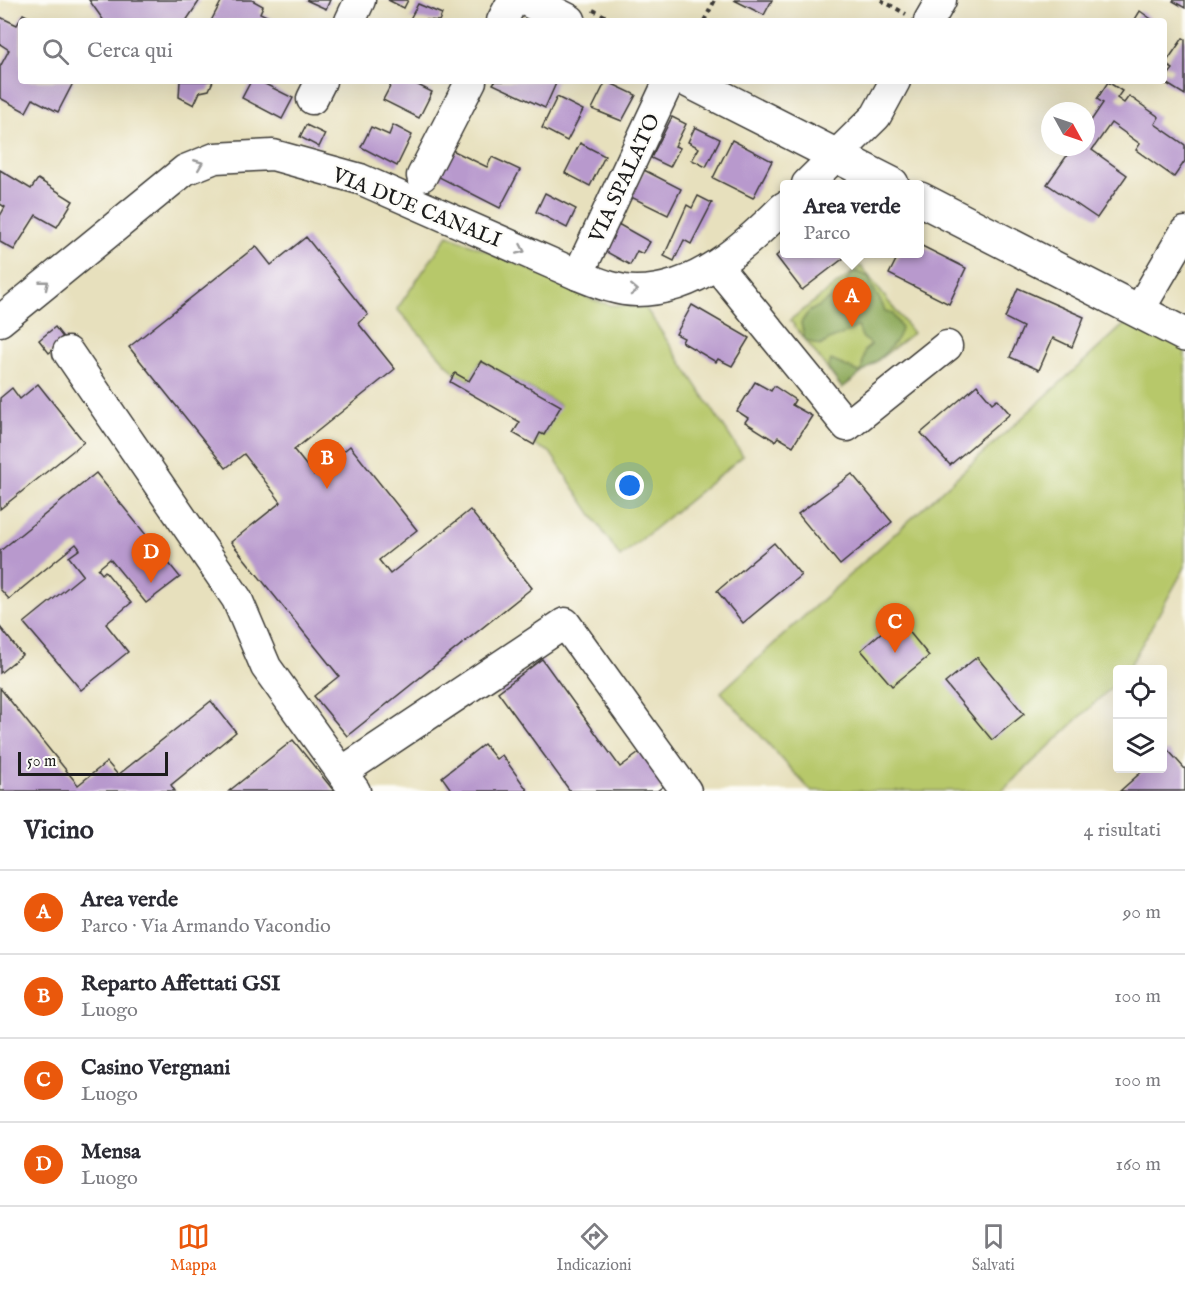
<!DOCTYPE html>
<html lang="it">
<head>
<meta charset="utf-8">
<style>
  :root { --surface:#fff; --page:#f2f2f3; --text:#2b2b33; --muted:#7c7c81; --line:#e1e1e2; --accent:#ea580c }
  body { margin:0; font-family:"IM FELL English",serif; background:var(--page); color:var(--text) }
  .controls { position:absolute; right:18px; bottom:18px; display:grid; overflow:hidden; border-radius:6px; box-shadow:0 6px 24px #0002 }
  .controls button { width:54px; height:54px; display:grid; place-items:center; padding:0; border:0; border-bottom:2px solid var(--line); background:var(--surface); color:var(--text); font:30px sans-serif }
  .compass { position:absolute; left:1041px; top:102px; width:54px; height:54px; border-radius:50%; background:var(--surface); box-shadow:0 6px 24px #0002; rotate:130deg }
  .scale { position:absolute; left:18px; bottom:15px; width:150px; box-sizing:border-box; padding-left:6px; border:3px solid #1c1c1c; border-top:0; font-size:16px; line-height:21px; white-space:nowrap; color:#1c1c1c; -webkit-text-stroke:4px #fdfcf7; paint-order:stroke }
  .you { position:absolute; left:630px; top:486px; width:21px; height:21px; margin:-15px; border:4px solid #fff; border-radius:50%; background:#1a73e8; box-shadow:0 0 0 9px #1a73e833 }
  .badge { display:grid; place-items:center; width:39px; height:39px; border-radius:50%; background:var(--accent); color:#fff; font-size:20px; font-weight:700 }
  .pin { position:absolute; translate:-50% -50px; filter:drop-shadow(0 2px 3px #0008) }
  .pin::after { content:''; position:absolute; top:32px; width:21px; height:18px; background:inherit; clip-path:polygon(0 0,100% 0,50% 100%) }
  .popup { position:absolute; left:780px; top:180px; width:144px; height:78px; box-sizing:border-box; display:grid; place-content:center; border-radius:6px; background:var(--surface); filter:drop-shadow(0 2px 4px #0005); font-size:20px; white-space:nowrap; color:var(--muted) }
  .popup b { font-size:22px; color:var(--text) }
  .popup::after { content:''; position:absolute; left:50%; top:100%; margin-left:-12px; border:12px solid transparent; border-top-color:var(--surface) }
  .list { margin:0; padding:0; list-style:none }
  h2 { display:flex; justify-content:space-between; align-items:center; height:78px; margin:0; padding:0 24px; font-size:26px }
  h2 small { font-size:20px; font-weight:400; color:var(--muted) }
  .list li { display:grid; grid-template-columns:39px 1fr auto; gap:18px; align-items:center; box-sizing:border-box; height:84px; padding:0 24px; border-top:2px solid var(--line) }
  .list b { display:block; font-size:22px; white-space:nowrap }
  .list p { margin:0; font-size:20px; white-space:nowrap; color:var(--muted) }
  .list em { font-size:20px; font-style:normal; color:var(--muted) }
  .icon { flex:none; width:33px; height:33px; fill:none; stroke:currentColor; stroke-width:2; stroke-linecap:round; stroke-linejoin:round }
  .map { position:relative; flex:none; width:1185px; height:791px; overflow:hidden }
  .search { position:absolute; background:var(--surface); box-shadow:0 6px 24px #0002; left:18px; right:18px; top:18px; height:66px; display:flex; align-items:center; gap:15px; box-sizing:border-box; padding:0 21px; border-radius:6px; color:var(--muted); font-size:22px }
  .sheet { height:414px; background:var(--surface) }
  nav { display:flex; justify-content:space-around; align-items:center; box-sizing:border-box; height:84px; border-top:2px solid var(--line); background:var(--surface); font-size:16px; color:var(--muted) }
  nav a { display:grid; justify-items:center; gap:3px }
  nav .on { color:var(--accent) }
  .map>svg:first-child { display:block }
  .green { fill:#b7c86b; stroke:#6a7244; stroke-width:1.5 }
  .forest { fill:#91ac5f; stroke:#56643e; stroke-width:1.5 }
  .building { fill:#b899cd }
  .lines { fill:none; stroke-linecap:round; stroke-linejoin:round }
  .minor-casing { stroke:#3a3934; stroke-width:33 }
  .major-casing { stroke:#3a3934; stroke-width:36 }
  .path { stroke:#3a3934; stroke-width:4; stroke-dasharray:4.5 4.5; stroke-linecap:butt }
  .minor { stroke:#fff; stroke-width:30 }
  .major { stroke:#fff; stroke-width:33 }
  .oneway { stroke:#999 }
  .labels { text-anchor:middle; stroke-width:4.5; stroke-linejoin:round; paint-order:stroke }
  .street-label { font-size:21px; fill:#1c1c1c; stroke:#fdfcf7 }
</style>
</head>
<body>
<div class="map">
<svg width="1185" height="791" viewBox="0 0 1185 791">
  <rect width="100%" height="100%" fill="#fdfcf7"/>
  <filter id="ink" filterUnits="userSpaceOnUse"><feTurbulence type="fractalNoise" baseFrequency=".0167" numOctaves="2"/><feDisplacementMap in="SourceGraphic" scale="12" xChannelSelector="R" yChannelSelector="G"/><feConvolveMatrix kernelMatrix="1 2 1 2 8 2 1 2 1" color-interpolation-filters="sRGB"/></filter>
  <filter id="wash" filterUnits="userSpaceOnUse"><feTurbulence type="fractalNoise" baseFrequency=".008" numOctaves="4" result="noise"/><feDisplacementMap in="SourceGraphic" scale="24" xChannelSelector="R" yChannelSelector="G"/><feGaussianBlur stdDeviation="1.35" result="paint"/><feColorMatrix in="noise" values="0 0 0 0 0 0 0 0 0 0 0 0 0 0 0 0 0 1.4 0 .05"/><feComposite in="paint" operator="in"/></filter>
  <g filter="url(#wash)">
    <rect width="100%" height="100%" fill="#e7e0bd"/>
    <!-- green -->
    <g class="green">
      <path d="M 448,235 L 530,269 L 590,299 L 610,305 L 645,307 L 743,456 L 620,557 L 550,452 L 534,445 L 540,433 L 544,435 L 560,405 L 481,361 L 469,381 L 455,373 L 397,309 Z"/>
      <path d="M 861,266 L 913,333 L 842,388 L 790,320 Z"/>
      <path d="M 1138,312 L 1185,335 L 1185,567 L 1128,669 L 1118,670 L 1117,682 L 1002,791 L 811,791 L 721,692 Z"/>
    </g>
    <!-- forest -->
    <path class="forest" d="M 854,271 L 869,277 C 871,289 881,298 885,311 L 892,313 L 901,328 C 898,348 859,375 842,388 L 828,369 L 831,360 L 861,373 L 865,350 L 871,345 L 862,337 L 858,326 C 846,335 832,336 820,346 L 805,340 L 801,323 C 811,306 812,312 825,302 C 834,296 849,280 854,271 Z"/>
    <g id="blocks">
      <!-- building -->
      <g class="building">
        <path d="M 89,0 L 200,0 L 186,21 L 104,21 Z"/>
        <path d="M 222,0 L 252,0 L 263,6 L 260,13 L 277,21 L 211,21 Z"/>
        <path d="M 306,0 L 330,0 L 326,9 Z"/>
        <path d="M 388,0 L 408,0 L 404,8 Z"/>
        <path d="M 734,0 L 772,0 L 764,15 Z"/>
        <path d="M 1174,0 L 1185,0 L 1185,8 L 1173,1 Z"/>
        <path d="M 418,4 L 442,14 L 439,21 L 410,19 Z"/>
        <path d="M 1140,11 L 1154,21 L 1134,21 Z"/>
        <path d="M 23,14 L 36,21 L 21,21 L 21,81 L 74,81 L 58,112 L 33,99 L 26,112 L 0,98 L 0,67 L 9,50 L 0,44 L 0,17 L 17,25 Z"/>
        <path d="M 1183,38 L 1185,39 L 1185,95 L 1164,82 L 1164,70 L 1169,74 L 1173,69 L 1165,64 Z"/>
        <path d="M 180,81 L 213,81 L 209,90 L 200,92 L 194,105 L 179,97 Z"/>
        <path d="M 251,81 L 259,81 L 293,98 L 282,119 L 242,98 Z"/>
        <path d="M 393,81 L 410,81 L 432,92 L 419,118 L 383,100 Z"/>
        <path d="M 495,81 L 557,81 L 545,108 L 493,84 Z"/>
        <path d="M 606,81 L 636,95 L 622,121 L 592,109 Z"/>
        <path d="M 1108,82 L 1122,91 L 1117,98 L 1124,103 L 1129,96 L 1159,117 L 1155,124 L 1185,145 L 1185,161 L 1174,177 L 1136,150 L 1140,144 L 1111,123 L 1092,150 L 1127,175 L 1097,218 L 1047,184 L 1073,147 L 1086,147 L 1086,128 L 1103,103 L 1097,99 Z"/>
        <path d="M 557,97 L 583,110 L 567,141 L 542,128 Z"/>
        <path d="M 672,117 L 686,124 L 675,146 L 680,148 L 670,167 L 651,158 Z"/>
        <path d="M 306,125 L 325,134 L 319,147 L 300,137 Z"/>
        <path d="M 393,125 L 412,135 L 397,166 L 361,147 L 371,127 L 389,135 Z"/>
        <path d="M 695,127 L 720,139 L 706,167 L 692,160 L 699,148 L 688,142 Z"/>
        <path d="M 732,140 L 772,161 L 753,198 L 713,178 Z"/>
        <path d="M 580,143 L 605,156 L 590,186 L 565,173 Z"/>
        <path d="M 452,150 L 487,167 L 492,157 L 520,170 L 500,208 L 439,177 Z"/>
        <path d="M 0,170 L 31,189 L 38,179 L 73,201 L 57,227 L 36,215 L 14,250 L 0,242 L 0,216 L 5,207 L 0,204 Z"/>
        <path d="M 644,170 L 681,189 L 668,215 L 631,197 Z"/>
        <path d="M 545,193 L 576,209 L 567,228 L 536,212 Z"/>
        <path d="M 698,196 L 712,203 L 691,244 L 684,240 L 674,261 L 664,256 L 687,205 L 692,208 Z"/>
        <path d="M 618,224 L 650,242 L 643,254 L 637,251 L 630,265 L 603,250 Z"/>
        <path d="M 306,237 L 368,315 L 358,323 L 395,369 L 294,450 L 314,475 L 350,446 L 417,530 L 379,560 L 390,574 L 470,510 L 532,588 L 347,736 L 314,696 L 339,676 L 231,542 L 281,502 L 244,454 L 226,468 L 129,347 L 256,246 L 271,265 Z"/>
        <path d="M 920,245 L 966,268 L 949,304 L 889,274 L 899,254 L 920,254 Z"/>
        <path d="M 784,249 L 784,254 L 849,254 L 802,290 L 776,256 Z"/>
        <path d="M 1018,288 L 1084,317 L 1072,347 L 1053,338 L 1039,370 L 1010,357 L 1023,327 L 1005,318 Z"/>
        <path d="M 692,305 L 749,338 L 732,366 L 718,359 L 716,362 L 682,342 L 684,338 L 676,334 Z"/>
        <path d="M 55,327 L 65,340 L 49,353 L 39,340 Z"/>
        <path d="M 481,361 L 561,406 L 544,435 L 540,433 L 534,445 L 513,433 L 520,422 L 450,382 L 455,373 L 469,381 Z"/>
        <path d="M 755,382 L 771,391 L 774,386 L 795,400 L 792,405 L 812,416 L 793,446 L 778,437 L 775,441 L 745,422 L 748,418 L 737,411 Z"/>
        <path d="M 38,384 L 84,442 L 0,509 L 0,398 L 12,388 L 20,399 Z"/>
        <path d="M 977,385 L 992,403 L 997,399 L 1010,414 L 950,465 L 921,433 Z"/>
        <path d="M 96,473 L 180,577 L 146,603 L 110,559 L 98,569 L 102,574 L 105,571 L 131,603 L 106,624 L 128,652 L 81,690 L 24,623 L 83,575 L 69,557 L 80,549 L 76,544 L 9,599 L 0,589 L 0,551 Z"/>
        <path d="M 852,474 L 892,522 L 840,565 L 798,514 Z"/>
        <path d="M 774,543 L 801,575 L 743,623 L 717,591 Z"/>
        <path d="M 898,618 L 929,656 L 892,686 L 861,650 Z"/>
        <path d="M 0,627 L 22,655 L 0,673 Z"/>
        <path d="M 977,657 L 1024,714 L 992,740 L 945,683 Z"/>
        <path d="M 542,659 L 620,767 L 642,751 L 666,784 L 657,791 L 570,791 L 498,692 Z"/>
        <path d="M 0,688 L 78,785 L 107,762 L 118,775 L 211,701 L 236,732 L 171,785 L 175,791 L 0,791 Z"/>
        <path d="M 293,740 L 334,791 L 229,791 Z"/>
        <path d="M 484,744 L 496,759 L 502,755 L 528,791 L 452,791 L 442,777 Z"/>
        <path d="M 1168,750 L 1185,769 L 1185,791 L 1120,791 L 1146,768 L 1162,768 L 1162,754 Z"/>
      </g>
    </g>
  </g>
  <g filter="url(#ink)">
    <use href="#blocks" fill-opacity="0" stroke="#3a3934" stroke-width="1.5"/>
    <g class="lines">
      <defs>
        <g id="minor">
          <path d="M 350,21 L 360,0"/>
          <path d="M 502,21 L 513,0"/>
          <path d="M 929,21 L 941,0"/>
          <path d="M 312,99 L 321,81"/>
          <path d="M 422,176 L 471,81"/>
          <path d="M 807,184 L 876,116 L 895,81"/>
          <path d="M 717,266 L 847,426 L 947,346"/>
          <path d="M 578,275 L 669,81"/>
          <path d="M 1138,312 L 1185,232"/>
          <path d="M 0,321 L 185,170 L 215,158 L 273,155 L 360,179 L 578,275 C 596,282 616,291 636,291 C 697,291 743,247 784,207"/>
          <path d="M 68,352 L 237,599 L 266,667 L 355,791"/>
          <path d="M 342,772 L 565,623 L 686,791"/>
        </g>
        <g id="major">
          <path d="M 528,0 L 569,21"/>
          <path d="M 689,81 L 892,184"/>
          <path d="M 920,199 L 1185,335"/>
        </g>
      </defs>
      <!-- minor casing -->
      <use href="#minor" class="minor-casing"/>
      <!-- major casing -->
      <use href="#major" class="major-casing"/>
      <!-- path -->
      <g class="path">
        <path d="M 881,0 L 906,14"/>
        <path d="M 593,10 L 615,21"/>
        <path d="M 704,21 L 715,0"/>
      </g>
      <!-- minor -->
      <use href="#minor" class="minor"/>
      <!-- major -->
      <use href="#major" class="major"/>
    </g>
    <!-- one-way arrows -->
    <defs><path id="oneway-chevron" d="M-2-3.5L2.5 0L-2 3.5" fill="none" stroke-width="1.6" stroke-linecap="round" stroke-linejoin="round" transform="scale(1.5)"/></defs>
    <g class="oneway">
      <use href="#oneway-chevron" transform="translate(199 164) rotate(-22)"/>
      <use href="#oneway-chevron" transform="translate(521 250) rotate(24)"/>
      <use href="#oneway-chevron" transform="translate(45 284) rotate(-39)"/>
      <use href="#oneway-chevron" transform="translate(634 290) rotate(2)"/>
    </g>
  </g>
  <g class="labels">
    <!-- street labels -->
    <g class="street-label">
      <text transform="translate(624 178) rotate(-65)" y="7">VIA SPALATO</text>
      <text transform="translate(417 207) rotate(22)" y="7">VIA DUE CANALI</text>
    </g>
  </g>
</svg>
<div class="controls">
<button><svg class="icon" aria-label="locate" viewBox="0 0 24 24"><circle cx="12" cy="12" r="6"/><path d="M12 2v4M12 18v4M2 12h4M18 12h4"/></svg></button>
<button><svg class="icon" aria-label="layers" viewBox="0 0 24 24"><path d="M12 4l9 5-9 5-9-5zM3 14l9 5 9-5"/></svg></button>
</div>
<svg class="compass" viewBox="-18 -18 36 36"><path d="M0-13l5 13h-10z" fill="#e53935"/><path d="M0 13l5-13h-10z" fill="#7c7c81"/></svg>
<div class="scale">50 m</div>
<div class="you"></div>
<div class="pin badge" style="left:852px;top:327px">A</div>
<div class="popup"><b>Area verde</b>Parco</div>
<div class="pin badge" style="left:327px;top:489px">B</div>
<div class="pin badge" style="left:895px;top:653px">C</div>
<div class="pin badge" style="left:151px;top:583px">D</div>
<div class="search"><svg class="icon" aria-label="search" viewBox="0 0 24 24"><circle cx="10" cy="10" r="6"/><path d="M15 15l6 6"/></svg>Cerca qui</div>
</div>
<section class="sheet">
<h2>Vicino<small>4 risultati</small></h2>
<ul class="list">
<li><span class="badge">A</span><div><b>Area verde</b><p>Parco · Via Armando Vacondio</p></div><em>90 m</em></li>
<li><span class="badge">B</span><div><b>Reparto Affettati GSI</b><p>Luogo</p></div><em>100 m</em></li>
<li><span class="badge">C</span><div><b>Casino Vergnani</b><p>Luogo</p></div><em>100 m</em></li>
<li><span class="badge">D</span><div><b>Mensa</b><p>Luogo</p></div><em>160 m</em></li>
</ul>
</section>
<nav>
<a class="on"><svg class="icon" aria-label="map" viewBox="0 0 24 24"><path d="M3 6l6-2 6 2 6-2v14l-6 2-6-2-6 2zM9 4v14M15 6v14"/></svg>Mappa</a>
<a><svg class="icon" aria-label="directions" viewBox="0 0 24 24"><path d="M12 3l9 9-9 9-9-9zM9 14v-3h6M13 9l2 2-2 2"/></svg>Indicazioni</a>
<a><svg class="icon" aria-label="saved" viewBox="0 0 24 24"><path d="M7 4h10v16l-5-4-5 4z"/></svg>Salvati</a>
</nav>
</body>
</html>
